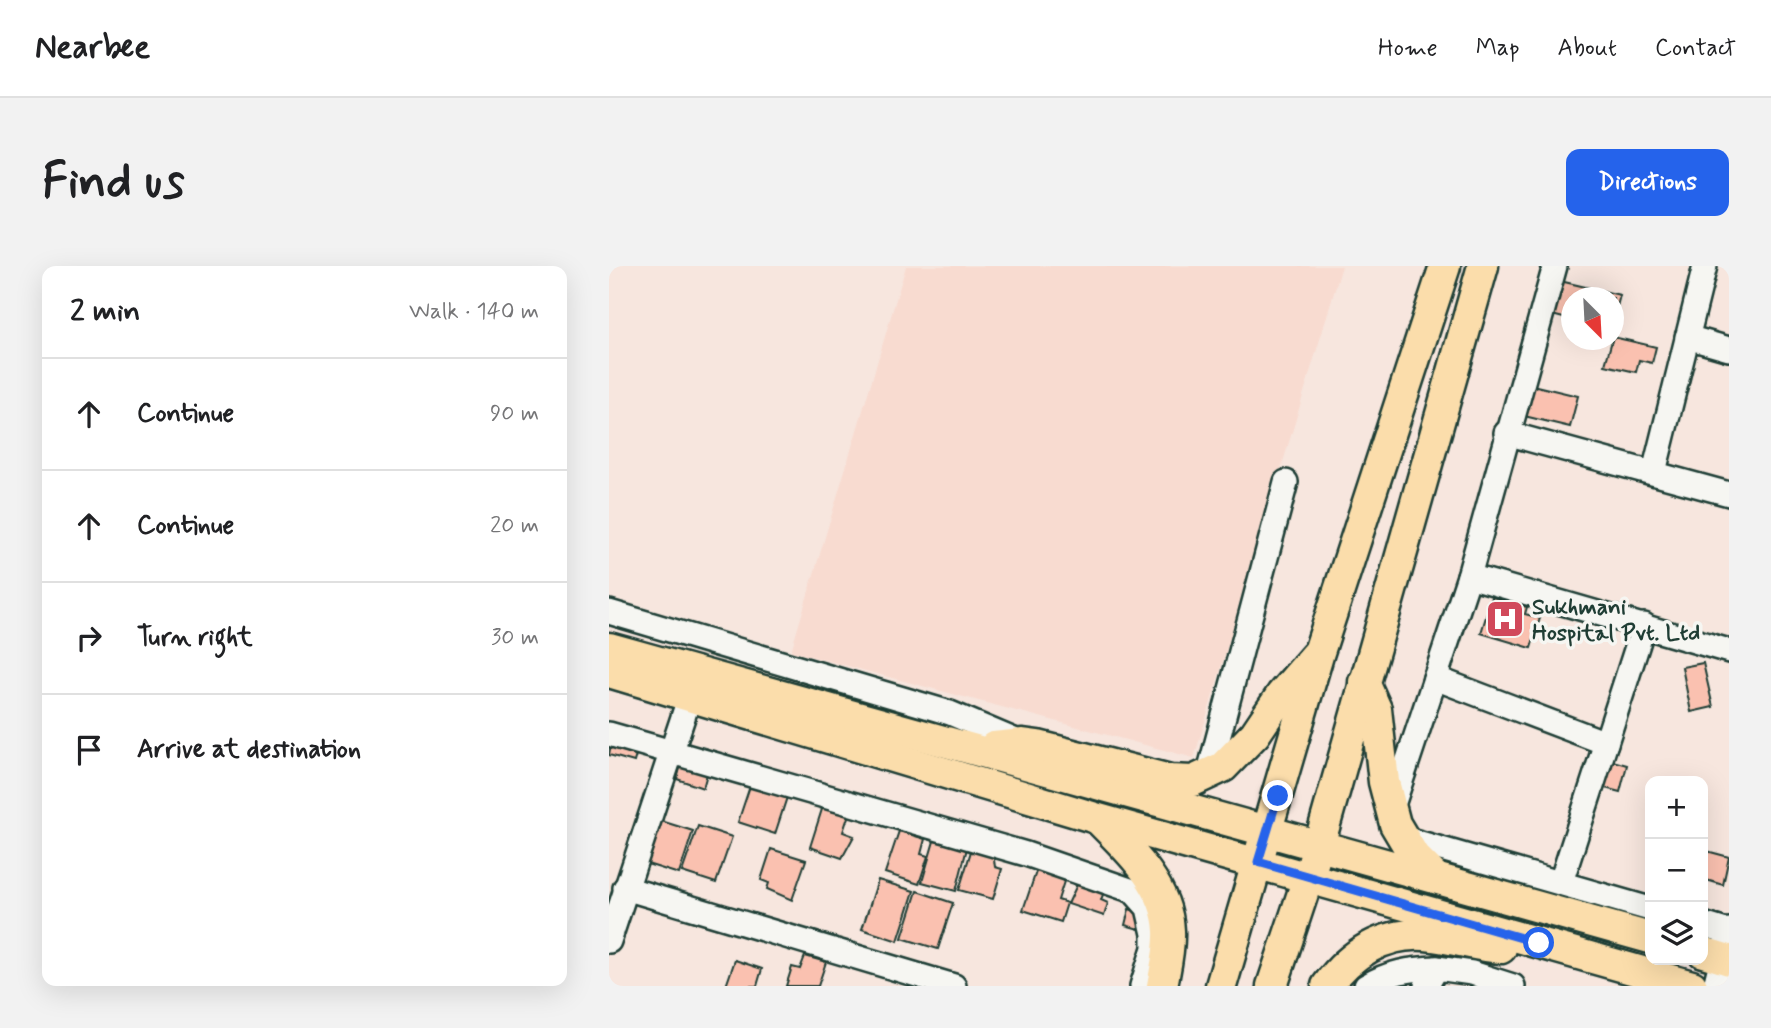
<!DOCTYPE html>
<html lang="en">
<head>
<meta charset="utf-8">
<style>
  :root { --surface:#fff; --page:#f2f2f2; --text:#202124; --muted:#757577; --line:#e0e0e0; --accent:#2563eb }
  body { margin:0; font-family:Mynerve,sans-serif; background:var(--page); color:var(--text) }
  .controls { position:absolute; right:21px; bottom:21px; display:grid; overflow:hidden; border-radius:14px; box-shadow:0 7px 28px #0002 }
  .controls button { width:63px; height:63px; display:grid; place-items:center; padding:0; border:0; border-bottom:2px solid var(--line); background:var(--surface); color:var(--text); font:35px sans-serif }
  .compass { position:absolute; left:952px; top:21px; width:63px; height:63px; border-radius:50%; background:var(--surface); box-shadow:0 7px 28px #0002; rotate:156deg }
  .stop { position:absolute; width:21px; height:21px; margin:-16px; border:5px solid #2563eb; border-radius:50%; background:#fff }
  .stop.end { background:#2563eb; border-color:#fff; box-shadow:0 2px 7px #0008 }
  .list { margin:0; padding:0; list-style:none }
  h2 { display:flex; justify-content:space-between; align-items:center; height:91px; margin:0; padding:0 28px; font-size:30px }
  h2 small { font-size:23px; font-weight:400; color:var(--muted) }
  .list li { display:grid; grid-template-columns:46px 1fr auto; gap:21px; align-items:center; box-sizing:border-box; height:112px; padding:0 28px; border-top:2px solid var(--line) }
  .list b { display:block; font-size:26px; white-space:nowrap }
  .list em { font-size:23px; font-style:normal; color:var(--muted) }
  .icon { flex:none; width:38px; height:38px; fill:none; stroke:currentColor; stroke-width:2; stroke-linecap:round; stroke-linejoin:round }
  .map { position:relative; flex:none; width:1120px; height:720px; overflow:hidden; border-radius:14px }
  header { display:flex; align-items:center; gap:42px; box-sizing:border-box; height:98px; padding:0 35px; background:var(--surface); border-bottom:2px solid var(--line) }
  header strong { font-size:33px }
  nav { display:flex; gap:38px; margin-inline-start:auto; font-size:24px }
  .intro { display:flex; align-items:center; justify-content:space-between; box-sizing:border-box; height:168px; padding:0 42px }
  h1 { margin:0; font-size:49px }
  .button { padding:18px 32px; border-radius:14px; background:var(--accent); color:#fff; font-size:24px; font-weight:700 }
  main { display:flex; gap:42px; padding:0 42px }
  aside { flex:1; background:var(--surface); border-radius:14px; box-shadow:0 7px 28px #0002 }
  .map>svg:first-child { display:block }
  .built { fill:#f8dbd0 }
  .building { fill:#fac1b0; stroke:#1f3d34; stroke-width:2 }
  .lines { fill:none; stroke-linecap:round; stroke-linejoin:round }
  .minor-casing { stroke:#1f3d34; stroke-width:28 }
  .major-casing { stroke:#1f3d34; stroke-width:35 }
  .minor { stroke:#f6f6f2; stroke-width:23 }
  .major { stroke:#fbddab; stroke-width:30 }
  .route { stroke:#2563eb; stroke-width:9 }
  .labels { text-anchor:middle; stroke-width:7; stroke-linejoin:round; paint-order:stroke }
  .poi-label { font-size:23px; font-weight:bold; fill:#1f3d34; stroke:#f6f6f2; text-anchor:start }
</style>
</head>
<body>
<header>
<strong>Nearbee</strong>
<nav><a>Home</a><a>Map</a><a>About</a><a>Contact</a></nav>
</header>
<div class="intro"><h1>Find us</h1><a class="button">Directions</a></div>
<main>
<aside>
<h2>2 min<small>Walk · 140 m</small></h2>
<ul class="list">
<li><svg class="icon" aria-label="ahead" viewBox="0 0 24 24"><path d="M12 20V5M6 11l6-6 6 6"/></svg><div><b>Continue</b></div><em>90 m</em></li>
<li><svg class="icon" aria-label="ahead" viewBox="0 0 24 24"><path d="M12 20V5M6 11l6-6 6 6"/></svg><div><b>Continue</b></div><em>20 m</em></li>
<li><svg class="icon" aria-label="right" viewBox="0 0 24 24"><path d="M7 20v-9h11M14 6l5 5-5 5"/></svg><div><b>Turn right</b></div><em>30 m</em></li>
<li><svg class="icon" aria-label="arrive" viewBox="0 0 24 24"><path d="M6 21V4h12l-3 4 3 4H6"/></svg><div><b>Arrive at destination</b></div></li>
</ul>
</aside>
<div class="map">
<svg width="1120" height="720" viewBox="0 0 1120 720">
  <rect width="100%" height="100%" fill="#f7e6de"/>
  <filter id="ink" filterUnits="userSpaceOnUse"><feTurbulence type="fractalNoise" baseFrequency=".0143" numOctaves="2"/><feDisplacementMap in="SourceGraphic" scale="14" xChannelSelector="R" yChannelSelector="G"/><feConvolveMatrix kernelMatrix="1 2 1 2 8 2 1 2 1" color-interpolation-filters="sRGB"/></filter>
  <g filter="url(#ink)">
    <!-- built -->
    <path class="built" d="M 297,0 L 733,0 L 585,492 L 182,385 Z"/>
    <!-- building -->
    <g class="building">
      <path d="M 951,15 L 1011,29 L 1004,56 L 1004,32 L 962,32 L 962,54 L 943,49 Z"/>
      <path d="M 1004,71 L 1047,81 L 1043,97 L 1030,94 L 1027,106 L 996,99 Z"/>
      <path d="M 919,118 L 969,130 L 961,161 L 911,149 Z"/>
      <path d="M 883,331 L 918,341 L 916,348 L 931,352 L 922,382 L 872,367 Z"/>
      <path d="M 1094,397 L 1104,441 L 1082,446 L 1073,401 Z"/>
      <path d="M 3,471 L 22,476 L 19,487 L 27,489 L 25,496 L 0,489 Z"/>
      <path d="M 1000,494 L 1018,499 L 1011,526 L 992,521 Z"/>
      <path d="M 72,499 L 98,508 L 94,522 L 68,513 Z"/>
      <path d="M 142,517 L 178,531 L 166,568 L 129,556 Z"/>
      <path d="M 214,540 L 240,548 L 234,566 L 245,570 L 233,592 L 201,581 Z"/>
      <path d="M 49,554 L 84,565 L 70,608 L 35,597 Z"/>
      <path d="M 89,560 L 123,571 L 107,617 L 73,606 Z"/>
      <path d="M 290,565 L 316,573 L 312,588 L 319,590 L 310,618 L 276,607 Z"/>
      <path d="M 325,575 L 358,582 L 347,625 L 313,616 Z"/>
      <path d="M 363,582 L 384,587 L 386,601 L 393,603 L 384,633 L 350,624 Z"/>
      <path d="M 162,583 L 197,594 L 183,634 L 158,623 L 160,617 L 152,614 Z"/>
      <path d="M 1094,584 L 1120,591 L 1114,619 L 1094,613 Z"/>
      <path d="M 430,597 L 458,606 L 449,634 L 458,637 L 452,656 L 414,644 Z"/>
      <path d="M 471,612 L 496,623 L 492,634 L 499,637 L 495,650 L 459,638 Z"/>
      <path d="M 269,614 L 305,625 L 289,675 L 253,663 Z"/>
      <path d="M 308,625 L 344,637 L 329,683 L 293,672 Z"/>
      <path d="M 520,643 L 535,648 L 530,663 L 516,659 Z"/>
      <path d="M 196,690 L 217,696 L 209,720 L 177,720 L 183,701 L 191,703 Z"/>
      <path d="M 126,694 L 153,703 L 148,720 L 117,720 Z"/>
    </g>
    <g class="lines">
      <defs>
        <g id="minor">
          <path d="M 1078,71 L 1120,83"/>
          <path d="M 897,167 L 1120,228"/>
          <path d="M 1045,206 L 1096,0"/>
          <path d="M 860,310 L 1120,385"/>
          <path d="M 0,346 L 341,447 L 414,478"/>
          <path d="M 826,412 L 997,477"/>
          <path d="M 0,468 L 417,588 L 524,625 L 539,642 L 545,668 L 545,682 L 533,720"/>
          <path d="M 599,510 L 677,216"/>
          <path d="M 782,545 L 860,310 L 946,0"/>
          <path d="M 794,572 L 1041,643"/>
          <path d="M 952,616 L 1035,359"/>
          <path d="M 16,622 L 345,720"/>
          <path d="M 1094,658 L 1120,666"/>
          <path d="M 0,675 L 81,430"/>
          <path d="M 757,720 C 780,706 801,703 828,702"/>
          <path d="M 817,720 L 828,702 L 863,707 L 904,720"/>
          <path d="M 1106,720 L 1120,664"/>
        </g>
        <g id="major">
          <path d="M 0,382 L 1041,672"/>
          <path d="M 0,406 L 490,553 L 1083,720"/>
          <path d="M 755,416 L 767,443 L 775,516 L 786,558 L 805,590 L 826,611"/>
          <path d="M 385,481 L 414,478 L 429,480 L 561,514 L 584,515 L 614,501 L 646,468 L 673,428 L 706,390"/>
          <path d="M 491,555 C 521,585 558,619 560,665 C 561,683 556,703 553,720"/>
          <path d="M 1094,686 L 1120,694"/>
          <path d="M 612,720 L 710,386 L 836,0"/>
          <path d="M 663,720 L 710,579 L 874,0"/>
          <path d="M 718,720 C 741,688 775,666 816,669 C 841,671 866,680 892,682"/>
        </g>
      </defs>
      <!-- minor casing -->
      <use href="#minor" class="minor-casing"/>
      <!-- major casing -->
      <use href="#major" class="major-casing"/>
      <!-- minor -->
      <use href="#minor" class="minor"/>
      <!-- major -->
      <use href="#major" class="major"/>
    </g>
  </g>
  <g class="lines" filter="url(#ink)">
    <!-- route -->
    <path class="route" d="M 669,530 L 649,596 L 930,677"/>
  </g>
  <!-- icons -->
  <defs>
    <symbol id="hospital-square" viewBox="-11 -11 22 22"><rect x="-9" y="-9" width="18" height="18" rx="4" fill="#d1495b" stroke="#f6f6f2"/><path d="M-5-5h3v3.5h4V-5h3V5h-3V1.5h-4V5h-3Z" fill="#fff"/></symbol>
  </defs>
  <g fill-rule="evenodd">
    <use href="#hospital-square" x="874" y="331" width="44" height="44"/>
  </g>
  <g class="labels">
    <!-- poi labels -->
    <g class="poi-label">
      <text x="923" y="348">Sukhmani<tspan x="923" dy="26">Hospital Pvt. Ltd</tspan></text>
    </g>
  </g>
</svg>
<div class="controls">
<button>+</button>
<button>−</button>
<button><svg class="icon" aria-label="layers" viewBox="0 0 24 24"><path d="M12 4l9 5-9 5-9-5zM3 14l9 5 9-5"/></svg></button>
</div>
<svg class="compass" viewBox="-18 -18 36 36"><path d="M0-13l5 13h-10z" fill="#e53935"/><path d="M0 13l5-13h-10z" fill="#757577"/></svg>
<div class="stop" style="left:930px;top:677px"></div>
<div class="stop end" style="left:669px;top:530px"></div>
</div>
</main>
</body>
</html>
